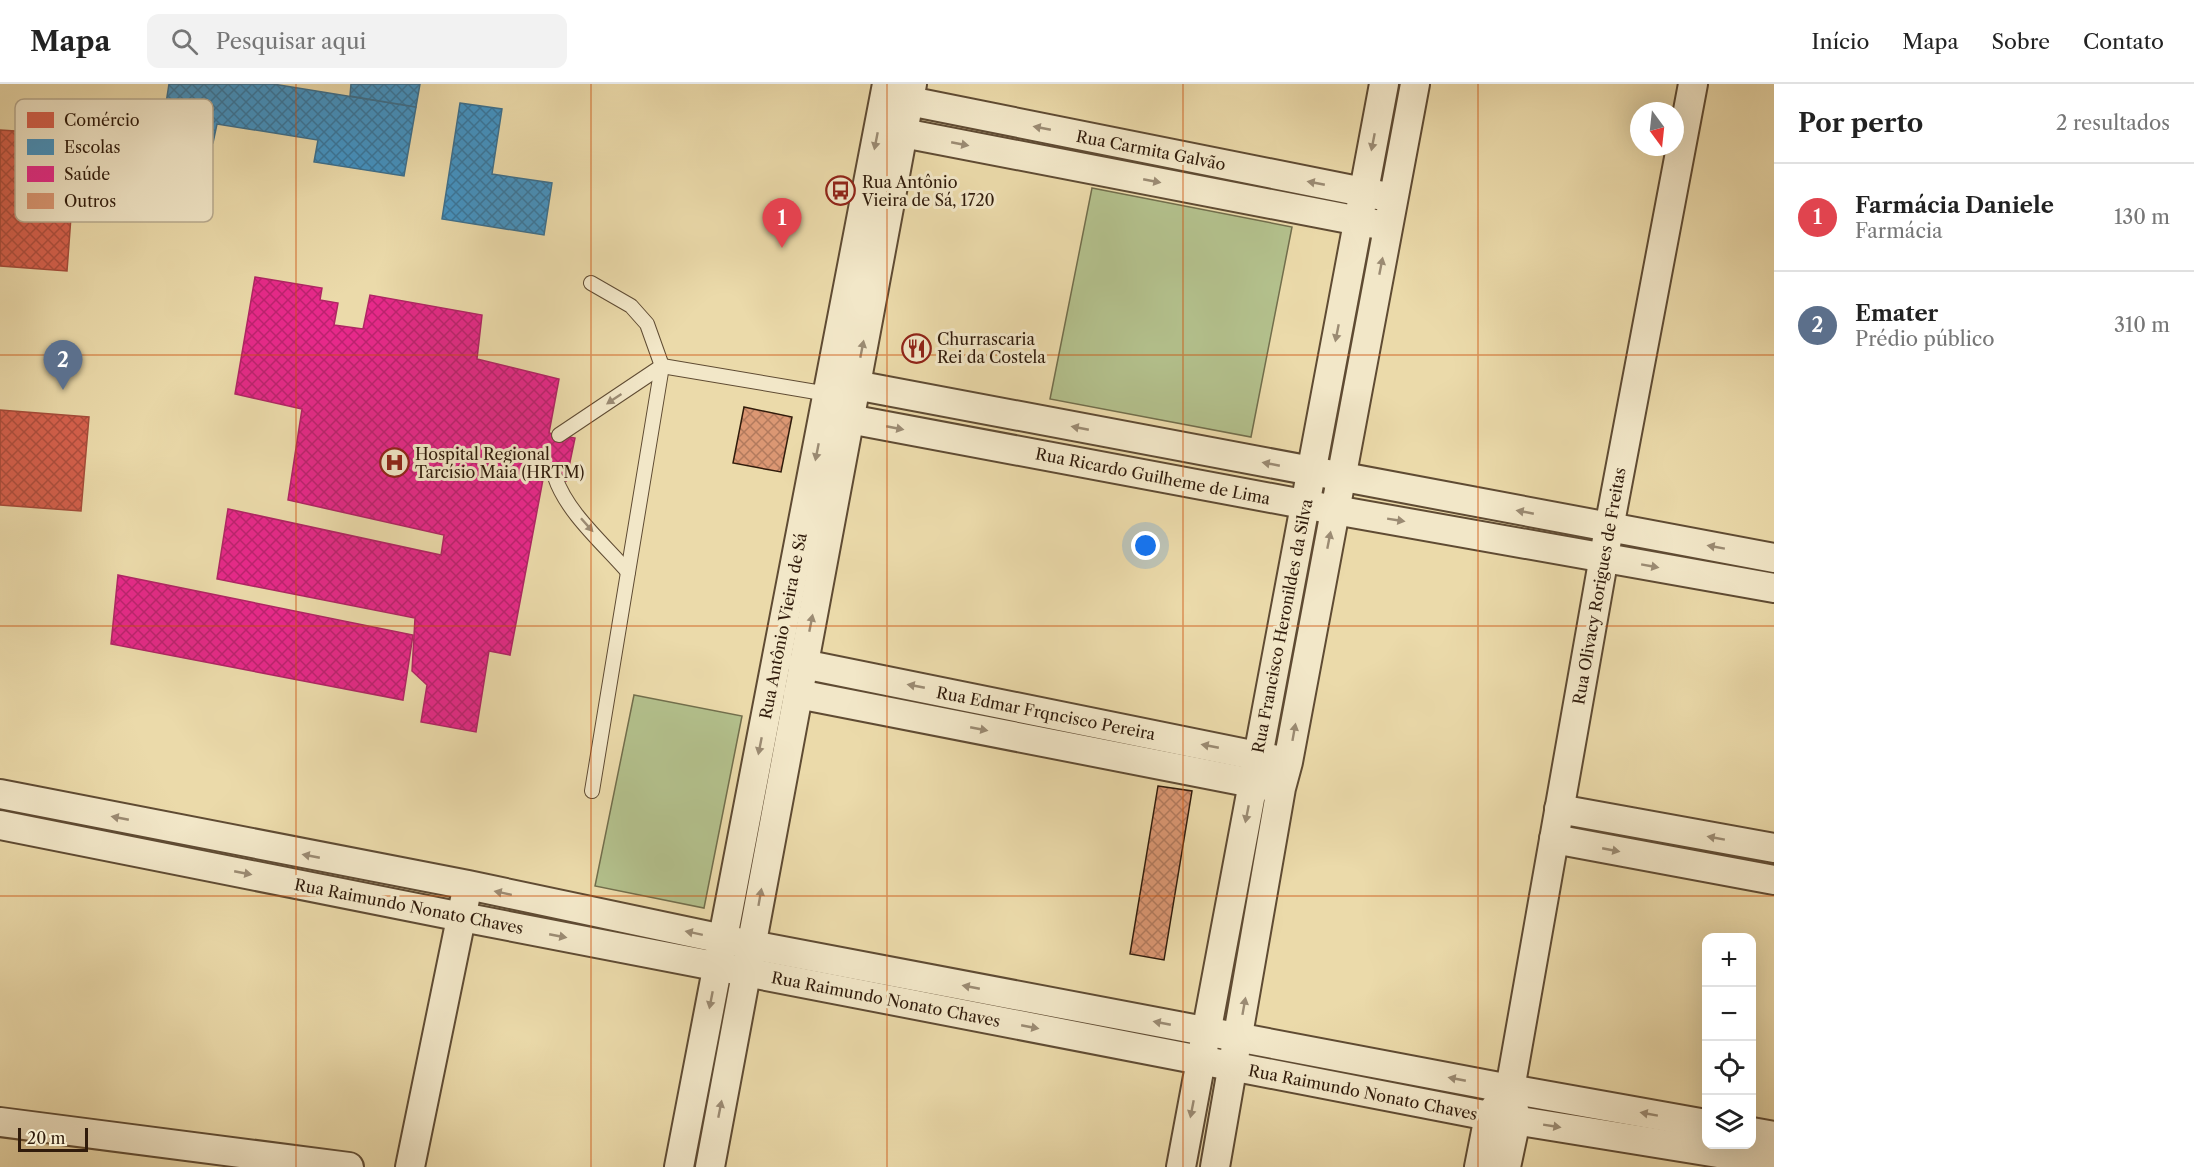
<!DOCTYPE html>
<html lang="pt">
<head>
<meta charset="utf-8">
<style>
  :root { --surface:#fff; --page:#f2f2f2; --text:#222; --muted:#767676; --line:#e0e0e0; --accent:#0b8043 }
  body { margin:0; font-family:"Libre Caslon Text",serif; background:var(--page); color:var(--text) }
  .controls { position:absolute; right:18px; bottom:18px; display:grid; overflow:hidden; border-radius:12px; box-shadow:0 6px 24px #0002 }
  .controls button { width:54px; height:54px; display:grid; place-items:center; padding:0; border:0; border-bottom:2px solid var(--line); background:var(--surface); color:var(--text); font:30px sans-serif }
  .compass { position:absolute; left:1630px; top:18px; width:54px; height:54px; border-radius:50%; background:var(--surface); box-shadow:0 6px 24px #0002; rotate:165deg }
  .scale { position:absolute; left:18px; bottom:15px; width:70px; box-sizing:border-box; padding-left:6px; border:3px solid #301b0b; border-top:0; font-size:16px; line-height:21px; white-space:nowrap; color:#301b0b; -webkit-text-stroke:4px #f2e7c8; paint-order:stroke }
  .you { position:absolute; left:1146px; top:462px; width:21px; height:21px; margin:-15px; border:4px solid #fff; border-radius:50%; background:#1a73e8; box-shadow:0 0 0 9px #1a73e833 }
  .badge { display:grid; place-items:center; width:39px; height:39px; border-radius:50%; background:var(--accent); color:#fff; font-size:20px; font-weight:700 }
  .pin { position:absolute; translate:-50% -50px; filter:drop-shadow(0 2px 3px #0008) }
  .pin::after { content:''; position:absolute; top:32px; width:21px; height:18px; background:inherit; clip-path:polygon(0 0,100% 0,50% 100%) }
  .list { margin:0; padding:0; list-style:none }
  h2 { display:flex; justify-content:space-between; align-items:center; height:78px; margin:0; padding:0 24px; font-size:26px }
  h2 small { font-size:20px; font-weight:400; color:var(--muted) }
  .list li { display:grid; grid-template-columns:39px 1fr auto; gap:18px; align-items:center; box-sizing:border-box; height:108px; padding:0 24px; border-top:2px solid var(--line) }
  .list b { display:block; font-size:22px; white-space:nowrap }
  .list p { margin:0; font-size:20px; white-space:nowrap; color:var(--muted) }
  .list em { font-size:20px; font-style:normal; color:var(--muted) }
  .icon { flex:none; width:33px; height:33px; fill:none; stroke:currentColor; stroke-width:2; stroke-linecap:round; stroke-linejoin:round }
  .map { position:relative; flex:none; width:1774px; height:1083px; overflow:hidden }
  header { display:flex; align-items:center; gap:36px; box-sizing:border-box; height:84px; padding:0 30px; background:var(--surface); border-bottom:2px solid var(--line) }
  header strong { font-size:28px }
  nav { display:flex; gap:33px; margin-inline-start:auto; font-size:21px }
  .search { width:420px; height:54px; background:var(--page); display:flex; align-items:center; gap:15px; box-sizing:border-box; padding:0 21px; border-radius:12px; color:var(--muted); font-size:22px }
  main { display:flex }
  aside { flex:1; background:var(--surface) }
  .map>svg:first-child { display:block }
  .grass { fill:#b3c08c; stroke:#726e4c; stroke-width:1.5 }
  .shops { fill:url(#shops-cross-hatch); stroke:#a44b39; stroke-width:1.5 }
  .schools { fill:url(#schools-cross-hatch); stroke:#3d6f8c; stroke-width:1.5 }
  .health { fill:url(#health-cross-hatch); stroke:#b02564; stroke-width:1.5 }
  .building { fill:url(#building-cross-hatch); stroke:#301b0b; stroke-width:1.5 }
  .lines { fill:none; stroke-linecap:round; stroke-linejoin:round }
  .service-casing { stroke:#5f4b33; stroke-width:16 }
  .minor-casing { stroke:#5f4b33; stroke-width:32 }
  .service { stroke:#f2e7c8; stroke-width:14 }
  .minor { stroke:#f2e7c8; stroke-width:28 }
  .oneway { fill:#9b8b73 }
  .grid { fill:none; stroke:#cc500c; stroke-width:1.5; stroke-opacity:0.55 }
  .labels { text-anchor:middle; stroke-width:6; stroke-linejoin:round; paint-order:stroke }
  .street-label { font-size:16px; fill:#301b0b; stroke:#f2e7c8 }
  .poi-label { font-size:16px; fill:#301b0b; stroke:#f2e7c8; text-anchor:start }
  .key { fill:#f2e7c8; stroke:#b8aa8f; stroke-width:1.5 }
  .key-label { font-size:16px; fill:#301b0b }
</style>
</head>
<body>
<header>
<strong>Mapa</strong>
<div class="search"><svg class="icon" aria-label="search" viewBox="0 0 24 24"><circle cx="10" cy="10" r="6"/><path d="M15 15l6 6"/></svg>Pesquisar aqui</div>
<nav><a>Início</a><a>Mapa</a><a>Sobre</a><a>Contato</a></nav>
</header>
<main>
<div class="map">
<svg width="1774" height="1083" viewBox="0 0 1774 1083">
  <defs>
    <pattern id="shops-cross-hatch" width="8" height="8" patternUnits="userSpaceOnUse" patternTransform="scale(1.5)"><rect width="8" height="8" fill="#d6604d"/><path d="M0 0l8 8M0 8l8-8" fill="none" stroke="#ae4e3e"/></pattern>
    <pattern id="schools-cross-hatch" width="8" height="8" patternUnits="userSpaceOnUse" patternTransform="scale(1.5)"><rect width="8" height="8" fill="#4393c3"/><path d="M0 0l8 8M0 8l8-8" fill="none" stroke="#38779d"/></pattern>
    <pattern id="health-cross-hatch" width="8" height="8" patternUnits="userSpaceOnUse" patternTransform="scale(1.5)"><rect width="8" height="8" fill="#e7298a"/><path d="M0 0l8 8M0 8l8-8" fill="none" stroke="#bc226f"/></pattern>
    <pattern id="building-cross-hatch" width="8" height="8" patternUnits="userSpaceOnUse" patternTransform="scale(1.5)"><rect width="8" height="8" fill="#db9773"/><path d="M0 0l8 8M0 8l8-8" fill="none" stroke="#b27a5d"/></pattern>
  </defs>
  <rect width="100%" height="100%" fill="#ebdaaa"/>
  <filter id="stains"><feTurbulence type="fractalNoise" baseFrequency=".00333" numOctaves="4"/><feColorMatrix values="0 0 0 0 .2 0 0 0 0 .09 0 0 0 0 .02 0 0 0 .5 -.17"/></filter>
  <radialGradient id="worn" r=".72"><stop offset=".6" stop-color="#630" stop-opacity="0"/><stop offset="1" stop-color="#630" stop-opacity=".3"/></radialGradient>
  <!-- grass -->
  <g class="grass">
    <path d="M 1092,104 L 1292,143 L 1251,353 L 1050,315 Z"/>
    <path d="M 634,611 L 742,632 L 704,824 L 595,802 Z"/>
  </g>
  <!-- shops -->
  <g class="shops">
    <path d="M 0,46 L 77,51 L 67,187 L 0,182 Z"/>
    <path d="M 0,326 L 89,333 L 81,427 L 0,421 Z"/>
  </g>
  <!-- schools -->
  <g class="schools">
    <path d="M 169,0 L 273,0 L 416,23 L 404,92 L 314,78 L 318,56 L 217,40 L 213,59 L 161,51 Z"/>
    <path d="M 351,0 L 420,0 L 416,23 L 350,12 Z"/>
    <path d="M 460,19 L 502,25 L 492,90 L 552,99 L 544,151 L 442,135 Z"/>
  </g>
  <!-- health -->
  <g class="health">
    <path d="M 255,193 L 322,204 L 320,216 L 338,219 L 334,241 L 363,245 L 370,211 L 482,231 L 477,275 L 559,295 L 549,349 L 575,354 L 566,397 L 544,390 L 510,571 L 489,567 L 476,648 L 421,638 L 427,601 L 412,587 L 415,534 L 217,495 L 228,425 L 441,471 L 444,451 L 288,416 L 302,325 L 235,310 Z"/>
    <path d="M 118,491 L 413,551 L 403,616 L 111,560 Z"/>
  </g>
  <!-- building -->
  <g class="building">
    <path d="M 744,323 L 792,333 L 781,388 L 733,379 Z"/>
    <path d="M 1158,702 L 1192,707 L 1164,876 L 1130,870 Z"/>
  </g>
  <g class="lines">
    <defs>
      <g id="service">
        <path d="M 591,199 L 631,222 L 647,240 L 662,282 L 592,707"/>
        <path d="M 662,282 L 828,310"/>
        <path d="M 559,351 L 662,282"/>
        <path d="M 555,393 C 567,429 604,460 628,488"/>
      </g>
      <g id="minor">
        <path d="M 909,17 L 1383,112"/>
        <path d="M 903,49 L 1375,140"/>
        <path d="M 838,307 L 855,301 L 1774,474"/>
        <path d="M 837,321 L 849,335 L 1335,426 L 1774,504"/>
        <path d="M 803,580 L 1277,676"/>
        <path d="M 798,610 L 1273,703"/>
        <path d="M 0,710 L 468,801 L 751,861 L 1510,1005 L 1706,1040"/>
        <path d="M 1559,725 L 1774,764"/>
        <path d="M 0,741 L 462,833 L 1489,1032 L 1774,1078"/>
        <path d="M 1554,755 L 1774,796"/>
        <path d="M 0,1038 L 349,1083"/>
        <path d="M 1752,1048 L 1774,1052"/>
        <path d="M 410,1083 L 465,815"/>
        <path d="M 679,1083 L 887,0"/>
        <path d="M 710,1083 L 912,0"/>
        <path d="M 1181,1083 L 1384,0"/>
        <path d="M 1215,1083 L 1281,704 L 1288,678 L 1415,0"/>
        <path d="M 1479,1083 L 1489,1032 L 1501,1016"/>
        <path d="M 1506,1083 L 1516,1036 L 1510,1005 L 1609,444 L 1693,0"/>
      </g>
    </defs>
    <!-- service casing -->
    <use href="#service" class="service-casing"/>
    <!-- minor casing -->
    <use href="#minor" class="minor-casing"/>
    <!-- service -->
    <use href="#service" class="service"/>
    <!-- minor -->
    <use href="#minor" class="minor"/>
  </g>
  <!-- one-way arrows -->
  <defs><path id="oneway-solid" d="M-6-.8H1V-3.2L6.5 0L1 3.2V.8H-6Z" transform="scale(1.5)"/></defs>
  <g class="oneway">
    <use href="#oneway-solid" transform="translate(1042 44) rotate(-169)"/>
    <use href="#oneway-solid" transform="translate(876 57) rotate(101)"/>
    <use href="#oneway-solid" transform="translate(1373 58) rotate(101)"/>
    <use href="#oneway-solid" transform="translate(960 60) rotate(11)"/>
    <use href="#oneway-solid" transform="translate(1152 97) rotate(11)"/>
    <use href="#oneway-solid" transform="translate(1316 99) rotate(-169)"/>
    <use href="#oneway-solid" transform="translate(1381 182) rotate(-79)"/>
    <use href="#oneway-solid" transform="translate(1337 249) rotate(101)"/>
    <use href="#oneway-solid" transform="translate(862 265) rotate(-79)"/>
    <use href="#oneway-solid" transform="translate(614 315) rotate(146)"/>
    <use href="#oneway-solid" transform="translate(895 344) rotate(11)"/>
    <use href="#oneway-solid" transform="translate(1080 344) rotate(-169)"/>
    <use href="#oneway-solid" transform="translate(817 368) rotate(101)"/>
    <use href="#oneway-solid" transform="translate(1271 380) rotate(-169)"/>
    <use href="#oneway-solid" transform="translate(1525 428) rotate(-169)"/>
    <use href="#oneway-solid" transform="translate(1396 436) rotate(9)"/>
    <use href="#oneway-solid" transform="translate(587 441) rotate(48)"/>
    <use href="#oneway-solid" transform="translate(1329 456) rotate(-79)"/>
    <use href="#oneway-solid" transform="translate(1716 463) rotate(-170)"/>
    <use href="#oneway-solid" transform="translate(1650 482) rotate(10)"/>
    <use href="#oneway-solid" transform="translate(811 539) rotate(-79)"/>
    <use href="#oneway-solid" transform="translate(916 602) rotate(-169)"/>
    <use href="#oneway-solid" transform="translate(979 645) rotate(11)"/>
    <use href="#oneway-solid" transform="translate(1294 648) rotate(-80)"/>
    <use href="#oneway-solid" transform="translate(760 662) rotate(101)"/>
    <use href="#oneway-solid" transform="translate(1210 662) rotate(-169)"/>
    <use href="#oneway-solid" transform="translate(1247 730) rotate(101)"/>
    <use href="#oneway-solid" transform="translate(120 734) rotate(-169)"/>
    <use href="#oneway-solid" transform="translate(1716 754) rotate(-170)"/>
    <use href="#oneway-solid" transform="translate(1611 766) rotate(11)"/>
    <use href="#oneway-solid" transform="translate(311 772) rotate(-169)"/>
    <use href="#oneway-solid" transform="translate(243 789) rotate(11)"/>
    <use href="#oneway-solid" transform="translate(503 809) rotate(-168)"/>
    <use href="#oneway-solid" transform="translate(760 813) rotate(-80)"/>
    <use href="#oneway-solid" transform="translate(694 849) rotate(-168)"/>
    <use href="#oneway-solid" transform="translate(558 852) rotate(11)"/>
    <use href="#oneway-solid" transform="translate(971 903) rotate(-169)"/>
    <use href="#oneway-solid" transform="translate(711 916) rotate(101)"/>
    <use href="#oneway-solid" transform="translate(1244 922) rotate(-80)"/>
    <use href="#oneway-solid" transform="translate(1162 939) rotate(-169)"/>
    <use href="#oneway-solid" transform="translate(1030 943) rotate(11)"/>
    <use href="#oneway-solid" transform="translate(1457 995) rotate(-169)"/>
    <use href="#oneway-solid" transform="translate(720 1025) rotate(-79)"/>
    <use href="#oneway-solid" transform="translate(1192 1025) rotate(101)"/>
    <use href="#oneway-solid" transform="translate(1649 1030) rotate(-170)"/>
    <use href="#oneway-solid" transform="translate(1552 1042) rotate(9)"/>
  </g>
  <!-- grid -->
  <path class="grid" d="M 296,0 L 296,1083M 591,0 L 591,1083M 887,0 L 887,1083M 1183,0 L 1183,1083M 1478,0 L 1478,1083M 0,271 L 1774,271M 0,542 L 1774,542M 0,812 L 1774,812"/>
  <!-- icons -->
  <defs>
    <symbol id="bus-ring" viewBox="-11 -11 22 22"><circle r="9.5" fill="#f2e7c8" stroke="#8f2418" stroke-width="1.5"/><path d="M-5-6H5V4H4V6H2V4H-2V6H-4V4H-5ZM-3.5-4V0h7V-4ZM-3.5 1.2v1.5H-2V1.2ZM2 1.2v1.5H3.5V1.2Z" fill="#8f2418"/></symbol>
    <symbol id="restaurant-ring" viewBox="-11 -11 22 22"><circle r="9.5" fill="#f2e7c8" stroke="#8f2418" stroke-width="1.5"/><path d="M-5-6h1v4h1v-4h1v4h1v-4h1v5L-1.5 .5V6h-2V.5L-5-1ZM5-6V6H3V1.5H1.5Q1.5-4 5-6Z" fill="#8f2418"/></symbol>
    <symbol id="hospital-ring" viewBox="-11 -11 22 22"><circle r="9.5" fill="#f2e7c8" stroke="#8f2418" stroke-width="1.5"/><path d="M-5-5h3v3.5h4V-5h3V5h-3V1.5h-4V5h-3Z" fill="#8f2418"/></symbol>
  </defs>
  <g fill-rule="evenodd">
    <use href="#bus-ring" x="824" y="90" width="33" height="33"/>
    <use href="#restaurant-ring" x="900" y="248" width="33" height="33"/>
    <use href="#hospital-ring" x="378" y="362" width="33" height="33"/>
  </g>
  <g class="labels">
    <!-- street labels -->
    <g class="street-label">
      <text transform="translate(1151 66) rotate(11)" y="6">Rua Carmita Galvão</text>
      <text transform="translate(1153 392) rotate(11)" y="6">Rua Ricardo Guilheme de Lima</text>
      <text transform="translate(1599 502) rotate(-80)" y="6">Rua Olivacy Rorigues de Freitas</text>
      <text transform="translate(783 542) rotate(-79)" y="6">Rua Antônio Vieira de Sá</text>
      <text transform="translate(1282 542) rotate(-79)" y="6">Rua Francisco Heronildes da Silva</text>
      <text transform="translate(1046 629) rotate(11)" y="6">Rua Edmar Frqncisco Pereira</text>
      <text transform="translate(409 822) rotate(11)" y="6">Rua Raimundo Nonato Chaves</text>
      <text transform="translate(886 915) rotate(11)" y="6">Rua Raimundo Nonato Chaves</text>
      <text transform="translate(1363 1008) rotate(11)" y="6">Rua Raimundo Nonato Chaves</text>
    </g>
    <!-- poi labels -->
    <g class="poi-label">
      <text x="862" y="104">Rua Antônio<tspan x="862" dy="18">Vieira de Sá, 1720</tspan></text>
      <text x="937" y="261">Churrascaria<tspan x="937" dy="18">Rei da Costela</tspan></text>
      <text x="415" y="376">Hospital Regional<tspan x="415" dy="18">Tarcísio Maia (HRTM)</tspan></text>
    </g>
  </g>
  <!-- legend -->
  <rect x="15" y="15" width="198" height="123" rx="9" class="key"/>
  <rect x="27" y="28" width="27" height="16" fill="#d6604d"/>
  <rect x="27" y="55" width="27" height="16" fill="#4393c3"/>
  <rect x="27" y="82" width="27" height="16" fill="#e7298a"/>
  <rect x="27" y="109" width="27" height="16" fill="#db9773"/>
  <g class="key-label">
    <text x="64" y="42">Comércio</text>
    <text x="64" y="69">Escolas</text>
    <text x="64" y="96">Saúde</text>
    <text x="64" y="123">Outros</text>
  </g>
  <rect width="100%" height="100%" filter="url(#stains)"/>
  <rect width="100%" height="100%" fill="url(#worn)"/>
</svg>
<div class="controls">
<button>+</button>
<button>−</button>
<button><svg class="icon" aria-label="locate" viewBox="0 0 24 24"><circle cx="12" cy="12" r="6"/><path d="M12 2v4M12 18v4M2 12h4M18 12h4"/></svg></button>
<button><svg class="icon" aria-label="layers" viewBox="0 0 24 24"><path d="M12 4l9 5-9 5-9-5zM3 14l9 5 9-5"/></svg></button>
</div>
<svg class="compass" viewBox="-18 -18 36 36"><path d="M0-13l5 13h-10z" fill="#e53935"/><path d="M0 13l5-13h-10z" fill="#767676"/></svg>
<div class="scale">20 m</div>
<div class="you"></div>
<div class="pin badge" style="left:782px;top:164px;background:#e0444e">1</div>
<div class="pin badge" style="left:63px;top:306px;background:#5c6f8a">2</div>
</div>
<aside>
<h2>Por perto<small>2 resultados</small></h2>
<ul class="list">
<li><span class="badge" style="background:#e0444e">1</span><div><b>Farmácia Daniele</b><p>Farmácia</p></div><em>130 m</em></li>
<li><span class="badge" style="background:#5c6f8a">2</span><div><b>Emater</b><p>Prédio público</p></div><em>310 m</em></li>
</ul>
</aside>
</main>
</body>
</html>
